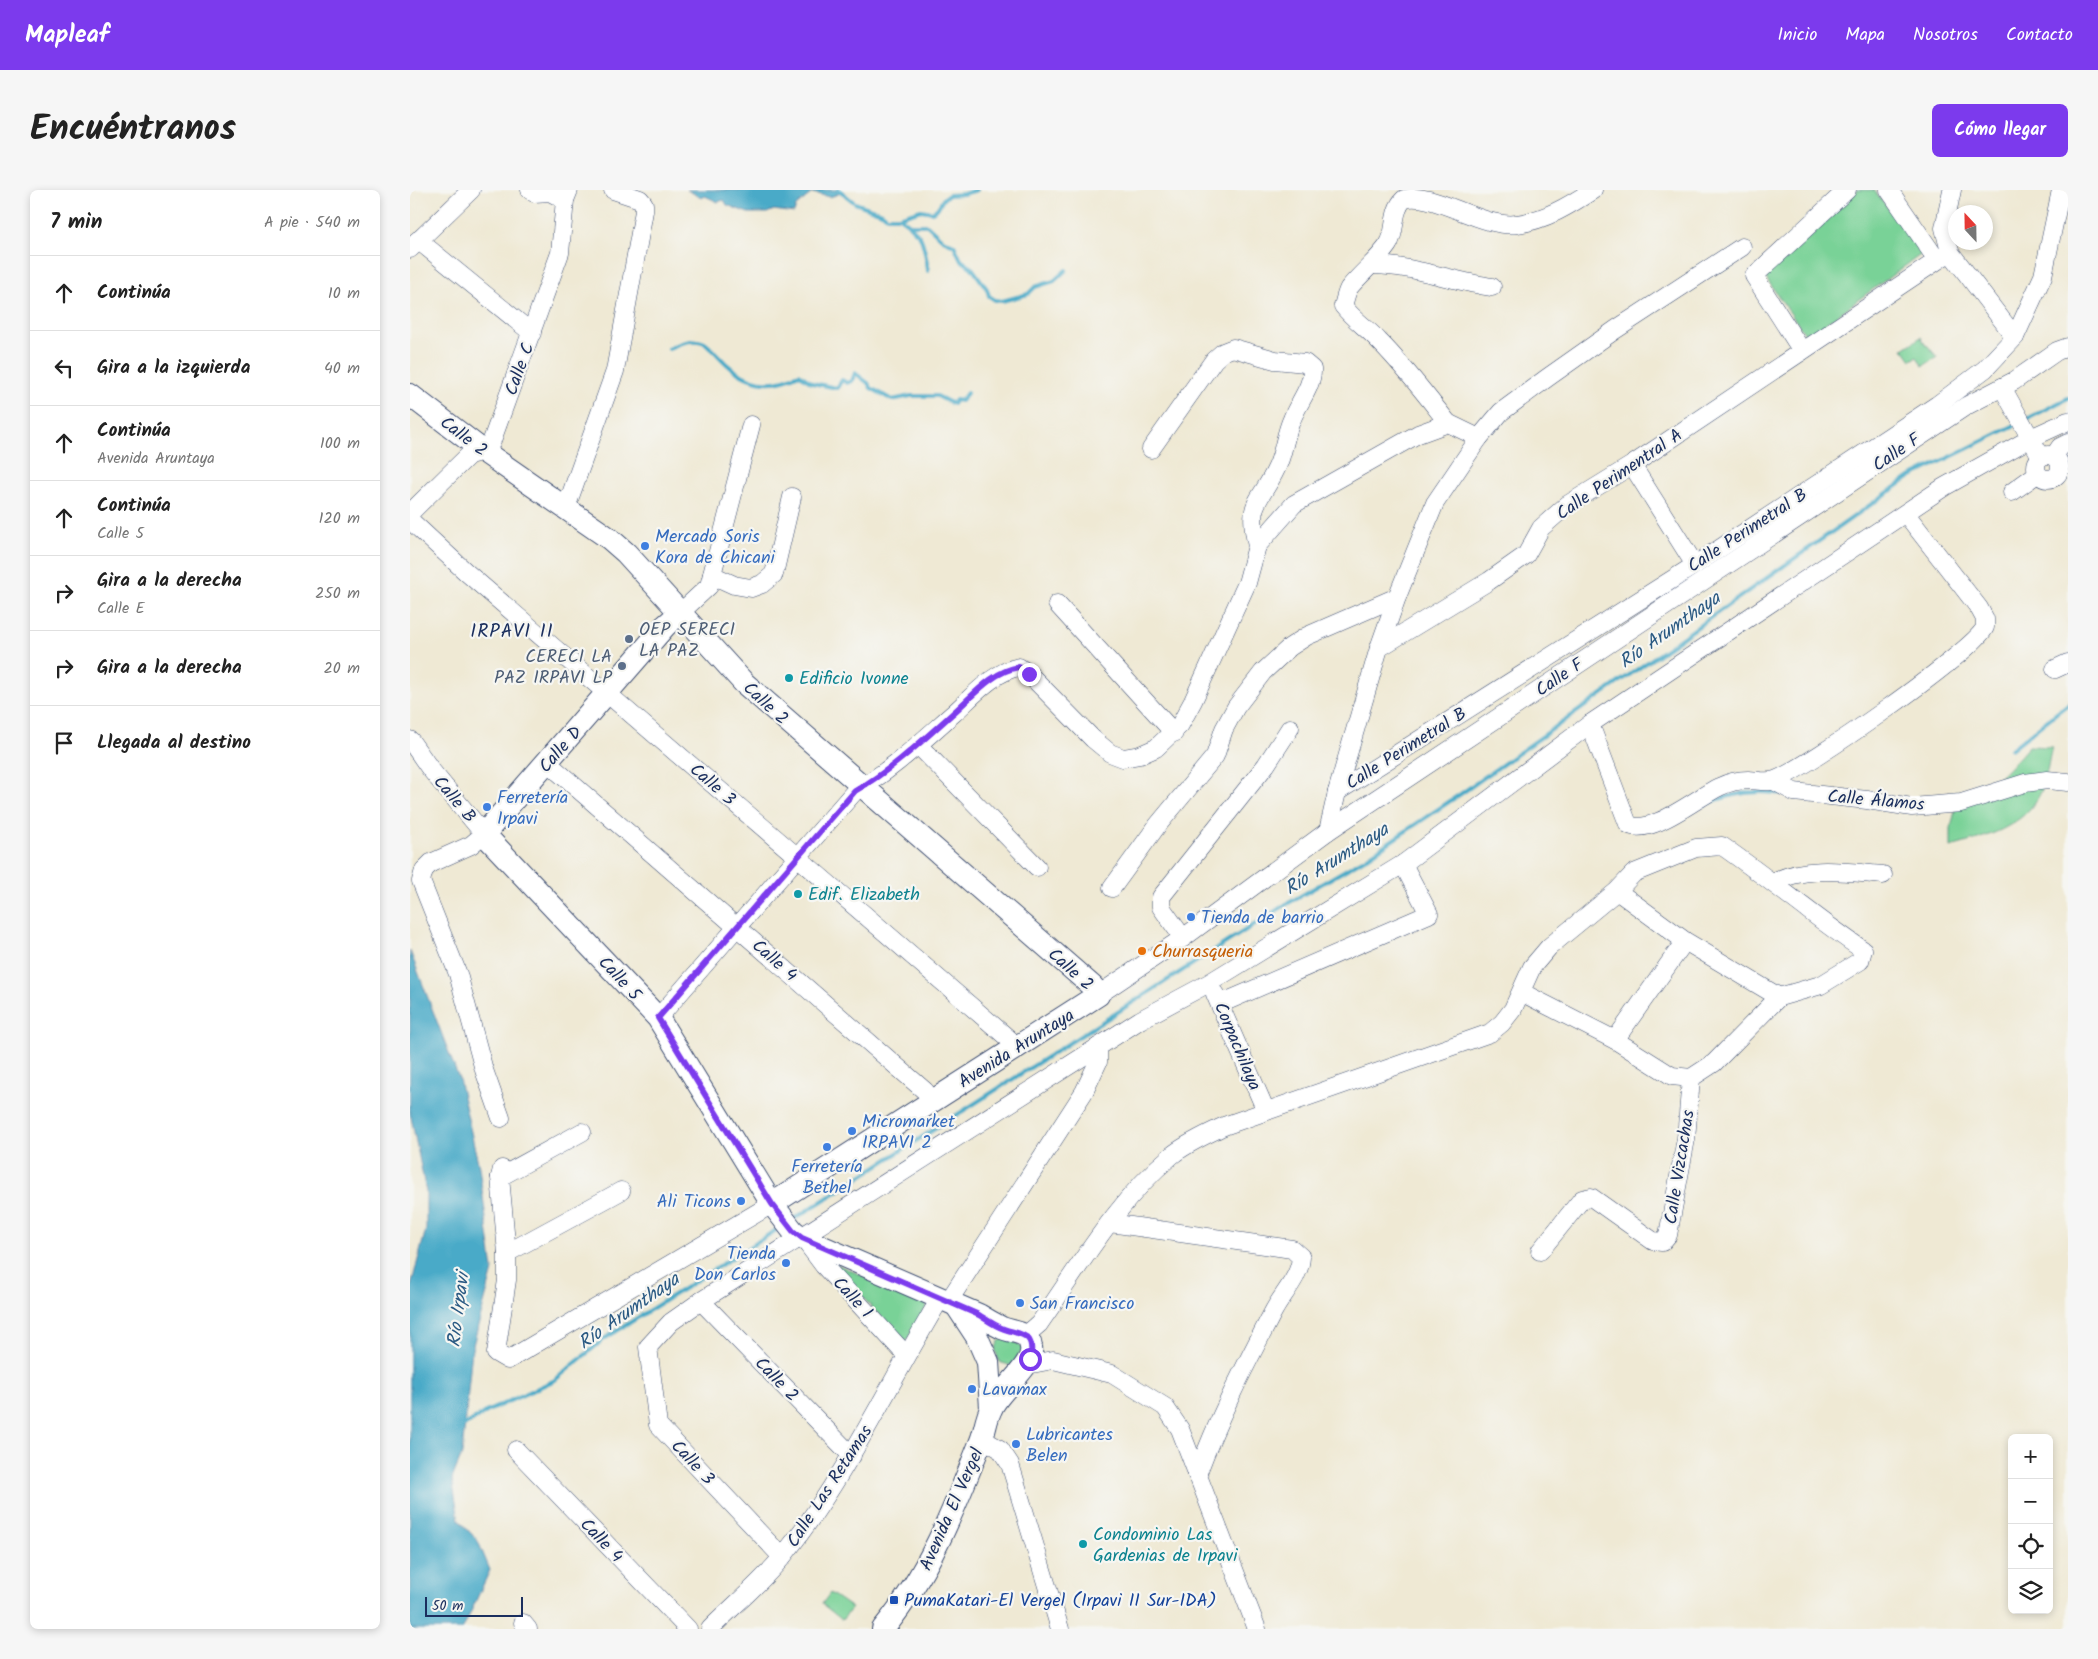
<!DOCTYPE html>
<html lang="es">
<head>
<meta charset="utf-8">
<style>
  :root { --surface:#fff; --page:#f6f6f6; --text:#222; --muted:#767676; --line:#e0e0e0; --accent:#7c3aed }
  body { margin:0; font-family:Kalam,sans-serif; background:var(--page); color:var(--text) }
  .controls { position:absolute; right:15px; bottom:15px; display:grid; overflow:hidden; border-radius:8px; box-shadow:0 2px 8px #0003 }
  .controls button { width:45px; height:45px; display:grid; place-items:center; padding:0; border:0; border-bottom:1px solid var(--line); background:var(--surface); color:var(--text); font:25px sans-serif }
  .compass { position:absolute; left:1538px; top:15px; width:45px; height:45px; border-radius:50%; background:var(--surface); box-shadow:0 2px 8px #0003; rotate:338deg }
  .scale { position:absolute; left:15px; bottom:12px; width:98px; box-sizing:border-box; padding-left:5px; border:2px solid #1b2f5e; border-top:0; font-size:14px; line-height:18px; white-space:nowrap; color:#1b2f5e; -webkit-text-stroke:4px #f6f6f2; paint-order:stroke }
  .stop { position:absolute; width:15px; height:15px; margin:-11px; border:4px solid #7c3aed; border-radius:50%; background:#fff }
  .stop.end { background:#7c3aed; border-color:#fff; box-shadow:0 1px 5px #0008 }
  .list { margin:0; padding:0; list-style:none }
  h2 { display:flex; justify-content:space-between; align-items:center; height:65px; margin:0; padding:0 20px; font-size:21px }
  h2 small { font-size:16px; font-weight:400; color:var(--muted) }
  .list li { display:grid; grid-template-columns:32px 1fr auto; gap:15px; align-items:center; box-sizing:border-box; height:75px; padding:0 20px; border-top:1px solid var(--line) }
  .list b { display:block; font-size:19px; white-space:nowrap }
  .list p { margin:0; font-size:16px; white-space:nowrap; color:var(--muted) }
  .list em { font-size:16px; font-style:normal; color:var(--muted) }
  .icon { flex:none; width:28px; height:28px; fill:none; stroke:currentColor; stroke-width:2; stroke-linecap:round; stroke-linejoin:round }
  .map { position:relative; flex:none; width:1658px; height:1439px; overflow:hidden; border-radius:8px }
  header { display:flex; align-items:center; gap:30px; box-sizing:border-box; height:70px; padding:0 25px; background:var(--accent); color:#fff }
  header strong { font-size:24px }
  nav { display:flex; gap:28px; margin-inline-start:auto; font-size:18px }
  .intro { display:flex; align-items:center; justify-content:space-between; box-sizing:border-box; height:120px; padding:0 30px }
  h1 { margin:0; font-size:35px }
  .button { padding:12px 22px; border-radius:8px; background:var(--accent); color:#fff; font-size:18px; font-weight:700 }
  main { display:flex; gap:30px; padding:0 30px }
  aside { flex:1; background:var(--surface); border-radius:8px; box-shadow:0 2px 8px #0003 }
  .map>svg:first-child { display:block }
  .green { fill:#79d297; stroke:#4a807a }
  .water { fill:#49aac8; stroke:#326c93 }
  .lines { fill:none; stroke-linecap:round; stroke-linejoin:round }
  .stream { stroke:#49aac8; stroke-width:4 }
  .minor-casing { stroke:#3b4b70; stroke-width:19 }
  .major-casing { stroke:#3b4b70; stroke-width:24 }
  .minor { stroke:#fff; stroke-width:18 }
  .major { stroke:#fff; stroke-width:22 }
  .route { stroke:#7c3aed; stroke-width:6 }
  .shop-dot { fill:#3f7fe0; stroke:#f6f6f2; stroke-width:2 }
  .service-dot { fill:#5c6f8a; stroke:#f6f6f2; stroke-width:2 }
  .culture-dot { fill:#0f9aa8; stroke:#f6f6f2; stroke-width:2 }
  .food-dot { fill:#e8710a; stroke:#f6f6f2; stroke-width:2 }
  .transit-dot { fill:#1a4fb4; stroke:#f6f6f2; stroke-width:2 }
  .labels { text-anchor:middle; stroke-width:4.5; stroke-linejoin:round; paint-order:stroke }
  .street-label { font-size:18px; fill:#1b2f5e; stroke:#f6f6f2 }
  .shop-label { font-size:18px; fill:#366cbe; stroke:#f6f6f2; text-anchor:start }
  .service-label { font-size:18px; fill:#4e5e75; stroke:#f6f6f2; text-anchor:start }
  .culture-label { font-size:18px; fill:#0d838f; stroke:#f6f6f2; text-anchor:start }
  .food-label { font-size:18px; fill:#c56008; stroke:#f6f6f2; text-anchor:start }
  .transit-label { font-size:18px; fill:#164399; stroke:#f6f6f2; text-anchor:start }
  .water-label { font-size:19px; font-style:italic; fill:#2b5a83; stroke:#f6f6f2 }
  .neighbourhood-label { font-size:19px; letter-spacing:1px; fill:#1b2f5e; stroke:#f6f6f2 }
</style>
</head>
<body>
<header>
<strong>Mapleaf</strong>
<nav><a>Inicio</a><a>Mapa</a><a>Nosotros</a><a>Contacto</a></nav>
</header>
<div class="intro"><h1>Encuéntranos</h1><a class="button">Cómo llegar</a></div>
<main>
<aside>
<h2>7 min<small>A pie · 540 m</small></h2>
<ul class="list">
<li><svg class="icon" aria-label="ahead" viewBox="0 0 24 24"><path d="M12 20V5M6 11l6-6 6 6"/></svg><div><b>Continúa</b></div><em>10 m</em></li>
<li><svg class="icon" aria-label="left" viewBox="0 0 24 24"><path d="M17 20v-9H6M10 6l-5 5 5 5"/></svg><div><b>Gira a la izquierda</b></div><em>40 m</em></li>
<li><svg class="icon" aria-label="ahead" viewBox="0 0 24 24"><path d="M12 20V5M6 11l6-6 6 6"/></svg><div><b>Continúa</b><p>Avenida Aruntaya</p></div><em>100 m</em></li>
<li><svg class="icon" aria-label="ahead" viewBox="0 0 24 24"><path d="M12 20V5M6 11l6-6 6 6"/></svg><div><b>Continúa</b><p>Calle 5</p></div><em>120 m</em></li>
<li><svg class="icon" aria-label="right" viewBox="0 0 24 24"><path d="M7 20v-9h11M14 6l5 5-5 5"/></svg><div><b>Gira a la derecha</b><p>Calle E</p></div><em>250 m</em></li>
<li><svg class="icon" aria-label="right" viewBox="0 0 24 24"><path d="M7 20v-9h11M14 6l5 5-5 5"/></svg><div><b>Gira a la derecha</b></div><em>20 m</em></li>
<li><svg class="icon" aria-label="arrive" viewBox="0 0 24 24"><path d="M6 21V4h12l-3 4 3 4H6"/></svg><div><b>Llegada al destino</b></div></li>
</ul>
</aside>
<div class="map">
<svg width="1658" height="1439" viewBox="0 0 1658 1439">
  <rect width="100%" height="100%" fill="#f6f6f2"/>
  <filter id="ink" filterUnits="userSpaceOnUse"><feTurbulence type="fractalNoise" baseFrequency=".02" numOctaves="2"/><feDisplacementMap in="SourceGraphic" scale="10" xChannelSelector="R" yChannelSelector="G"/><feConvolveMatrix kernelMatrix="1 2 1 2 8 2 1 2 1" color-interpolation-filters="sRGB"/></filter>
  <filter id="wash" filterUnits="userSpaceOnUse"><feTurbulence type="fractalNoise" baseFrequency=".0096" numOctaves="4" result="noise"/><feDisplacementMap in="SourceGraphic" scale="20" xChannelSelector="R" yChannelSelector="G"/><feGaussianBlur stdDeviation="1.12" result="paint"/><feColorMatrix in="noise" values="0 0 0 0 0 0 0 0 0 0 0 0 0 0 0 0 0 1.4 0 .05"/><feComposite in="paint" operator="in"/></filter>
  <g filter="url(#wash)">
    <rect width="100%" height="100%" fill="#efe9d4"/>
    <!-- green -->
    <g class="green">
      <path d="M 1447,0 L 1464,0 L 1513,63 L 1397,147 L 1353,84 Z"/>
      <path d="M 1511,147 L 1516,156 L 1517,155 L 1527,167 L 1513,176 L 1507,167 L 1501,170 L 1493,159 Z"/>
      <path d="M 1619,556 L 1642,557 C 1638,571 1637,589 1631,602 C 1614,638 1575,647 1541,657 L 1541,638 L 1546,616 C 1580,600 1595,583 1619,556 Z"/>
      <path d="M 419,1071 L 515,1113 L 517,1116 L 497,1150 L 493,1151 Z"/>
      <path d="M 598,1147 L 613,1158 L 602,1176 L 589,1172 L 585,1159 L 589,1151 Z"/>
      <path d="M 420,1403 L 442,1418 L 432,1430 L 412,1414 Z"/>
    </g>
    <!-- water -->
    <g class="water">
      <path d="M 277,0 L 432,0 L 436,5 L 431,3 L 420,7 L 402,3 L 386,16 L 384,23 L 364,20 L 357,23 L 338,23 L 317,15 L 314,10 L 308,12 L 295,6 L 292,8 Z"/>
      <path d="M 0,761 L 49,889 L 69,977 L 83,1080 L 62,1159 L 52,1264 L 42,1289 L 49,1330 L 68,1351 L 80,1380 L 53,1439 L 0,1439 L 0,1100 L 16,1039 L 16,1002 L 0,922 Z"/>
    </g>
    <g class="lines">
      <!-- stream -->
      <g class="stream">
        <path d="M 429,0 L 445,13 L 472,23 L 477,27 L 489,27 L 500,35 L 517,35 L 533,50 L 544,55 L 551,70 L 562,78 L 577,99 L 579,106 L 585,110 L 592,111 L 618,104 L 625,97 L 644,91 L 656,80"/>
        <path d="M 489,27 L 511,20 L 522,22 L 527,19 L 534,8 L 539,5 L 553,4 L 567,0"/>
        <path d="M 499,35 C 502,39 507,42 510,47 C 513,51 518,75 518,81"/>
        <path d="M 259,159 C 268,153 286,147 296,154 C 304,160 311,169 319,176 C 341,195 364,197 389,184 L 402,193 L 427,198 L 432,190 L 437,193 L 442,191 L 445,183 L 458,193 L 461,198 L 482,210 L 501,206 L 527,206 L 543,214 L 546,210 L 551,211 L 557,203"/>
        <path d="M 1615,230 L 1658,208"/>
        <path d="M 1601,559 L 1658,514"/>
        <path d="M 1294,615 C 1318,604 1345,599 1372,604"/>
        <path d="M 384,1029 L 875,715 L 956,668 L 1052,603 L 1500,287 L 1607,234"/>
        <path d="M 52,1237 L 78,1221 L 145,1190 L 194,1149 L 371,1037"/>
      </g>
    </g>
  </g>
  <g filter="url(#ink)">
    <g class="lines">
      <defs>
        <g id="minor">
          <path d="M 120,0 L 124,3 L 140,2 L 155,10"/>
          <path d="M 1479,0 L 1527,70"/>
          <path d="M 1542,0 L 1534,38 L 1540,62 L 1605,147"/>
          <path d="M 8,50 L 122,143"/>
          <path d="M 0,59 L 61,0"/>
          <path d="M 961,75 C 1002,75 1041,91 1082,97"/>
          <path d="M 1392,161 L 1344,86 L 1437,0"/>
          <path d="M 1592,197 L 1631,267"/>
          <path d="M 1038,233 C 1016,205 994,176 969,151 C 957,138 944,130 933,116 C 935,110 936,103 939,98 C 951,83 967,71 978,55 C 987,42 981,22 994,9 C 1022,0 1072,39 1107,34 C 1136,30 1160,15 1183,0"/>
          <path d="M 741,259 L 804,170 L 813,162 L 823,158 L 865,170 L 895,173 L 902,179 C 903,196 888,213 882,229 C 875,244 874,262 867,277 C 850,314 836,310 847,356"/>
          <circle cx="1638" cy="277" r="12"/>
          <path d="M 1644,266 L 1650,257 L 1658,253"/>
          <path d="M 1222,275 L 1285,375"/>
          <path d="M 1602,302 L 1627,284"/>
          <path d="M 156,318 L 205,181 L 234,21 L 234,14 L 230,9 L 203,0"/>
          <path d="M 0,323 L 59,265 L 73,261 L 81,253 L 150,63 L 155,10 L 159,0"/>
          <path d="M 0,330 L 56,382 L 599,849 L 605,858"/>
          <path d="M 302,385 L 324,395 L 341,398 L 352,394 L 364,384 L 382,307"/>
          <path d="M 647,414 L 764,543"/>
          <path d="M 271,422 L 299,396 L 341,235"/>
          <path d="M 969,458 L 1079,391 L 1116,365 L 1131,338 L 1157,315 L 1222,275 L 1540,62"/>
          <path d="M 1645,479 L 1658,473"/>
          <path d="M 1180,534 L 1218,634 C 1239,648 1289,606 1309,597 C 1317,593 1329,590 1338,590 C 1346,590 1357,593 1365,590 C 1394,580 1566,460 1575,437 L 1575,429 L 1569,418 L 1496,324"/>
          <path d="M 0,550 L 21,580 L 74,644 L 61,655 L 21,673 L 14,680 L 11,691 L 48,784 L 74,880 L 91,928"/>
          <path d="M 508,555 L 627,677"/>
          <path d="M 138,573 L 515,901 L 522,910"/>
          <path d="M 1364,591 L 1384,602 L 1457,610 L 1502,617 L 1551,613 L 1615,593 L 1637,590 L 1658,592"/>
          <path d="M 927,602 L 1285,375 L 1527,215 L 1575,179 L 1605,147 L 1633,86 L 1651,0"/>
          <path d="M 918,641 L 927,602 L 969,458 L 987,407 L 1025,313 L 1069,248 L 1091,222 L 1137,188 L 1205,140 L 1332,57"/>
          <path d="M 1363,692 C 1397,675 1437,682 1473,685"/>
          <path d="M 702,698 L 747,636 L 805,566 L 814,539 L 826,517 L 853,482 L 880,457 L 897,446 L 987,407"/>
          <path d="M 1207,701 L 1275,751 L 1369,807"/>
          <path d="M 773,748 L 751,717 L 751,707 L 856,575 L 880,538"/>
          <path d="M 805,804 L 856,921"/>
          <path d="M 688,805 L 773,748 L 918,641 L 1556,216 L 1604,191 L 1647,161 L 1658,157"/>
          <path d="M 810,814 L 1019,724 L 993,674"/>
          <path d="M 248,828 L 445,601 C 481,581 513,550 544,523 C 563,506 583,482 609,477 L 619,484 L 683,549 L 700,563 L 713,568 L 730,565 L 746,558 L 770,535 L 783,511 L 837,393 L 847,356 L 884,314 L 1008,244 L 1038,233 L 1069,248"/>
          <path d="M 1205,850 L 1275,751"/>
          <path d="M 92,979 L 90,987 L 97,1063 L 97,1090 L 86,1163 L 98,1170 L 362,1014"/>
          <path d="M 90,987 L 172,942"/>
          <path d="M 700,1033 L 882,1059 L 891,1067 C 890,1088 871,1105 862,1124 C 834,1178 808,1228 787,1285"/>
          <path d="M 393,1048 L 414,1076 L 496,1165"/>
          <path d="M 1130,1061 L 1172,1009 L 1181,1007 L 1243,1051 L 1252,1052 L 1258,1045 L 1276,949 L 1281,888"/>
          <path d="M 97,1063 L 211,1001"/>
          <path d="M 291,1111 L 442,1266"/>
          <path d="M 538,1112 L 674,902 L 688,872 L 688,857 L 730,830 L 799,793 L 993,674 L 1180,534 L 1534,297 L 1621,248 L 1658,231"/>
          <path d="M 615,1146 L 629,1134 C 669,1077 707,1011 761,966 C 777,953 796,945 814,936 L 1080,843 L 1092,833 L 1103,819 L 1122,777 L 1139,757 L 1207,701 L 1224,683 L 1286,658 L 1312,656 C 1360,689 1404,727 1453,760 L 1450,771 L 1411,795 L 1369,807 L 1304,873 L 1281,888 L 1262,886 L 1205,850 L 1111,802"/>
          <path d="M 617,1175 L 643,1170 L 702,1184 L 755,1217 L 770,1239 L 847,1439"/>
          <path d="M 572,1249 L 590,1259 L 600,1274 L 650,1439"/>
          <path d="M 106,1260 L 278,1439"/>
          <path d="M 372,1367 L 248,1235 L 238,1157 L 261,1132 L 291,1111 L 688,857"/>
          <path d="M 113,1433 L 118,1439"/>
          <path d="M 300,1439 C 324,1415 352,1392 373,1366 C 436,1287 478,1195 530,1109"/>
        </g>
        <g id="major">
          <path d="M 0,205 L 73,261 L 200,349 L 216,363 L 334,493 L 683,797 L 688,805 L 362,1014"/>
          <path d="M 271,422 L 255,436 L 74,644 L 248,828 L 362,1014 L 383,1041 L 392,1048 L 569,1125 C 577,1130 584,1134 592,1138 C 604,1143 619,1141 621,1157 C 625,1176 589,1199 581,1219 C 576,1229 575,1241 571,1251 C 545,1317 519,1384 473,1439"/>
          <path d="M 548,1118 L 567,1147 L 578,1172 L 581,1218"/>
        </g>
      </defs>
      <!-- minor casing -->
      <use href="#minor" class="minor-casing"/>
      <!-- major casing -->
      <use href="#major" class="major-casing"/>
      <!-- minor -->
      <use href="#minor" class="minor"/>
      <!-- major -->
      <use href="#major" class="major"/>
    </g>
  </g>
  <g class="lines" filter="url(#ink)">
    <!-- route -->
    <path class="route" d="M 619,484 L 609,477 C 582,481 561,508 541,525 C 511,552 480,581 445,601 L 248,828 L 362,1014 L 383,1041 L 392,1048 L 569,1125 C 577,1130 585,1136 594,1139 C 611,1145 626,1143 620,1169"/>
  </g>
  <!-- markers -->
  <g class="shop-dot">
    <circle cx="235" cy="356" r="5"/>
    <circle cx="77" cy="617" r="5"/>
    <circle cx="781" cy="727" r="5"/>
    <circle cx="442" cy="941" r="5"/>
    <circle cx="417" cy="957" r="5"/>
    <circle cx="331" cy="1011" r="5"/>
    <circle cx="376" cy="1073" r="5"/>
    <circle cx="610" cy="1113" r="5"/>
    <circle cx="562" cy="1199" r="5"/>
    <circle cx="606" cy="1254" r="5"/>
  </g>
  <g class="service-dot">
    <circle cx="219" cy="449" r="5"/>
    <circle cx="212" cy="476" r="5"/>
  </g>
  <g class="culture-dot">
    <circle cx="379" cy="488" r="5"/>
    <circle cx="388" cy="704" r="5"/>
    <circle cx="673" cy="1354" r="5"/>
  </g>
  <circle class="food-dot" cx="732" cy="761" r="5"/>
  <rect class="transit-dot" x="479" y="1405" width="10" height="10" rx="2.5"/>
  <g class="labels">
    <!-- street labels -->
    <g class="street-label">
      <text transform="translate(109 179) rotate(-70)" y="6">Calle C</text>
      <text transform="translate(54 246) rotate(37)" y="6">Calle 2</text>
      <text transform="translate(1486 262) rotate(-34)" y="6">Calle F</text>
      <text transform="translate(1209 284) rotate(-34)" y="6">Calle Perimentral A</text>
      <text transform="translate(1337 340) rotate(-33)" y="6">Calle Perimetral B</text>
      <text transform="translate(1149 487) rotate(-34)" y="6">Calle F</text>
      <text transform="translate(356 513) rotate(43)" y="6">Calle 2</text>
      <text transform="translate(996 558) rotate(-32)" y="6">Calle Perimetral B</text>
      <text transform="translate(150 559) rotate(-49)" y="6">Calle D</text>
      <text transform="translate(303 594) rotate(41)" y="6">Calle 3</text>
      <text transform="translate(45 609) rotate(50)" y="6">Calle B</text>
      <text transform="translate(1466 610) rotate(5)" y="6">Calle Álamos</text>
      <text transform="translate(365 770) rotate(41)" y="6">Calle 4</text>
      <text transform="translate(661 779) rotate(42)" y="6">Calle 2</text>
      <text transform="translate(210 788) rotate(47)" y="6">Calle 5</text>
      <text transform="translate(828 856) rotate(67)" y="6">Corpachilaya</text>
      <text transform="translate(606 858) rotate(-32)" y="6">Avenida Aruntaya</text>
      <text transform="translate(1269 977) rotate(-81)" y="6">Calle Vizcachas</text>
      <text transform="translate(443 1107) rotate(47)" y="6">Calle 1</text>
      <text transform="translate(367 1189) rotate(46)" y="6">Calle 2</text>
      <text transform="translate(283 1272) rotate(47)" y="6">Calle 3</text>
      <text transform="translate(419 1296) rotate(-57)" y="6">Calle Las Retamas</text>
      <text transform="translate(541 1319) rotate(-66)" y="6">Avenida El Vergel</text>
      <text transform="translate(192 1350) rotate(46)" y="6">Calle 4</text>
    </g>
    <!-- shop labels -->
    <g class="shop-label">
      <text x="245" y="352">Mercado Soris<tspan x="245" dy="21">Kora de Chicani</tspan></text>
      <text x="87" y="613">Ferretería<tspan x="87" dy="21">Irpavi</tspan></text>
      <text x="791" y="733">Tienda de barrio</text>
      <text x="452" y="937">Micromarket<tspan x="452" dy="21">IRPAVI 2</tspan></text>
      <text x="417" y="982" text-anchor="middle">Ferretería<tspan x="417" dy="21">Bethel</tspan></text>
      <text x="321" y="1017" text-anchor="end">Ali Ticons</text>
      <text x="366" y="1069" text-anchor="end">Tienda<tspan x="366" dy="21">Don Carlos</tspan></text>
      <text x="620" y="1119">San Francisco</text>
      <text x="572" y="1205">Lavamax</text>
      <text x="616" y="1250">Lubricantes<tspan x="616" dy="21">Belen</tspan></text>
    </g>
    <!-- service labels -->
    <g class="service-label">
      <text x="229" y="445">OEP SERECI<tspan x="229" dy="21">LA PAZ</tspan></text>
      <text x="202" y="472" text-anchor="end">CERECI LA<tspan x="202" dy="21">PAZ IRPAVI LP</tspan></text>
    </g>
    <!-- culture labels -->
    <g class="culture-label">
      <text x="389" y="494">Edificio Ivonne</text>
      <text x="398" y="710">Edif. Elizabeth</text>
      <text x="683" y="1350">Condominio Las<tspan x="683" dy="21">Gardenias de Irpavi</tspan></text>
    </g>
    <!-- food labels -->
    <g class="food-label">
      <text x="742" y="767">Churrasqueria</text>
    </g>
    <!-- transit labels -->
    <g class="transit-label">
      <text x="494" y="1416">PumaKatari-El Vergel (Irpavi II Sur-IDA)</text>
    </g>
    <!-- water labels -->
    <g class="water-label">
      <text transform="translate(1259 439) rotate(-35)" y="7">Río Arumthaya</text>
      <text transform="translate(926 668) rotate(-32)" y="7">Río Arumthaya</text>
      <text transform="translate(47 1120) rotate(-83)" y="7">Río Irpavi</text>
      <text transform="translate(218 1120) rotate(-35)" y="7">Río Arumthaya</text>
    </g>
    <!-- neighbourhood labels -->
    <g class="neighbourhood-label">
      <text x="102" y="447">IRPAVI II</text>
    </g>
  </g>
</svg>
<div class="controls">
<button>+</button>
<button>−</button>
<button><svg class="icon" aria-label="locate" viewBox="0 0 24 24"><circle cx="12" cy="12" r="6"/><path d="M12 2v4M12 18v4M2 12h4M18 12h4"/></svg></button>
<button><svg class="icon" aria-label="layers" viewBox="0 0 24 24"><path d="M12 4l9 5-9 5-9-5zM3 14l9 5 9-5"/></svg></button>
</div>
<svg class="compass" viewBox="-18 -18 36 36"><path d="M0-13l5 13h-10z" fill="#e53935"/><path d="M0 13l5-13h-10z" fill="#767676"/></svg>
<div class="scale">50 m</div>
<div class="stop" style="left:620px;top:1169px"></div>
<div class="stop end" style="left:619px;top:484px"></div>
</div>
</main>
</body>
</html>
